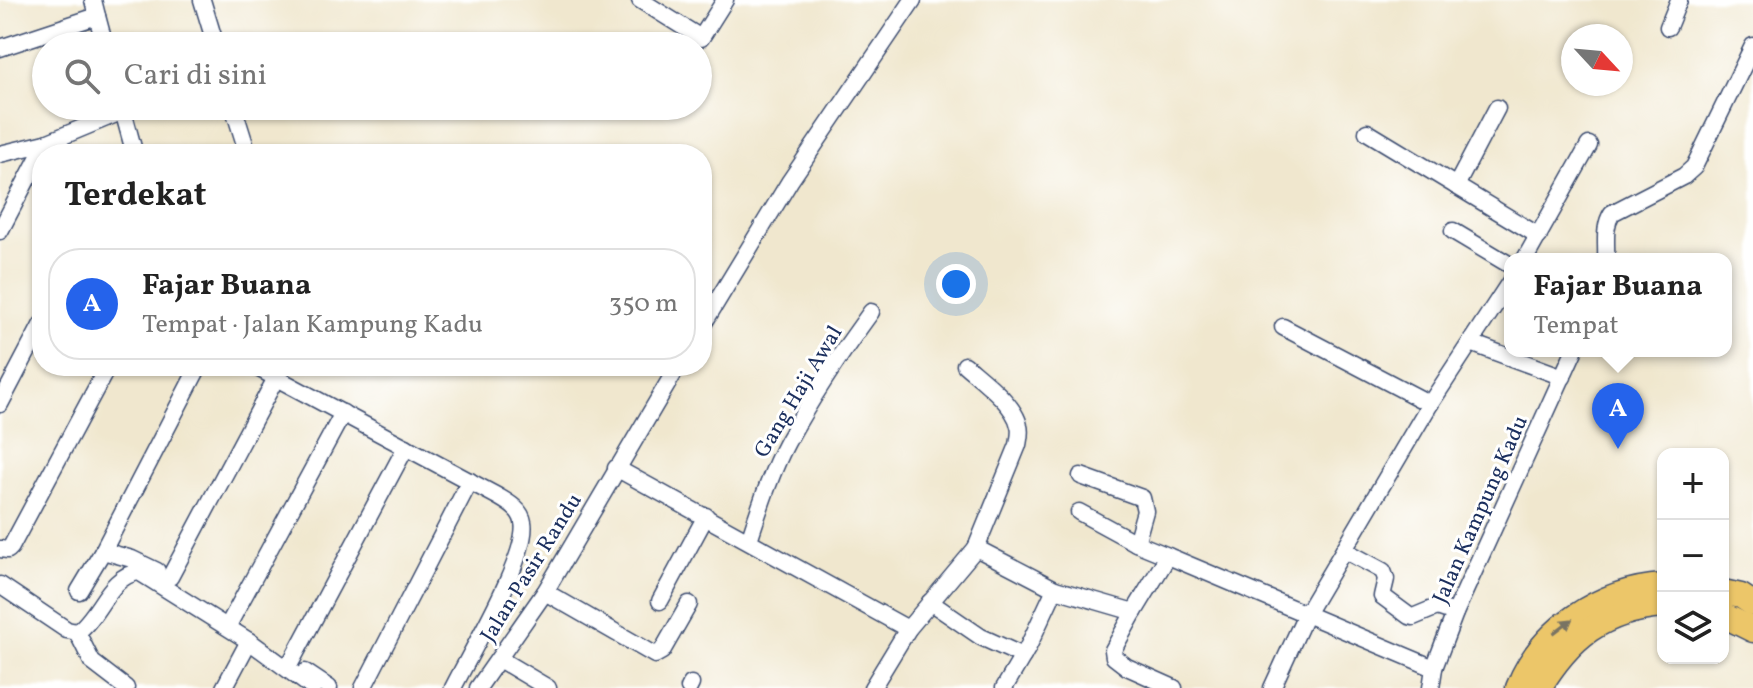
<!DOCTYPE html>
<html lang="id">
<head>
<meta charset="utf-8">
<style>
  :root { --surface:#fff; --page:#f6f6f6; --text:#222; --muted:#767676; --line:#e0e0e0; --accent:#2563eb }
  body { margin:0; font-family:Vollkorn,serif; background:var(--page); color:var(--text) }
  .controls { position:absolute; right:24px; bottom:24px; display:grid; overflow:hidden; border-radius:16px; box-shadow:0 2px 6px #0004 }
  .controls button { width:72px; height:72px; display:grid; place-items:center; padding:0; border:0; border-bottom:2px solid var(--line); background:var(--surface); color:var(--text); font:40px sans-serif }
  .compass { position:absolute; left:1561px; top:24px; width:72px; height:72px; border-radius:50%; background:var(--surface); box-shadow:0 2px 6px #0004; rotate:116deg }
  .you { position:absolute; left:956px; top:284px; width:28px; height:28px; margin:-20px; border:6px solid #fff; border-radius:50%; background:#1a73e8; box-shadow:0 0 0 12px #1a73e833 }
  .badge { display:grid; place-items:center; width:52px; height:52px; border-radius:50%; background:var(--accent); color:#fff; font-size:26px; font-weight:700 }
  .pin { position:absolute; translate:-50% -66px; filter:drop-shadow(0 2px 4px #0008) }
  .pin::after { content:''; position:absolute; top:42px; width:28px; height:24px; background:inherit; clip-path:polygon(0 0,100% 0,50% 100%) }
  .popup { position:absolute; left:1504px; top:253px; width:228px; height:104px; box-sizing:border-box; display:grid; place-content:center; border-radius:16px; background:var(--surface); filter:drop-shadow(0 2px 6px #0005); font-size:26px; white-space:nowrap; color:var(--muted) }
  .popup b { font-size:30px; color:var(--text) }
  .popup::after { content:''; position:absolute; left:50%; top:100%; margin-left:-16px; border:16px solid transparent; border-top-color:var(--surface) }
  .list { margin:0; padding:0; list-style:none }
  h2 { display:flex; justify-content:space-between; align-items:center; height:104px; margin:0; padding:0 32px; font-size:34px }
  h2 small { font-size:26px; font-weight:400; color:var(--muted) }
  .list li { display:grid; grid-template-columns:52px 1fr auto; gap:24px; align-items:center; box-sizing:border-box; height:112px; margin:0 16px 16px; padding:0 16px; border:2px solid var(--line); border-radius:32px }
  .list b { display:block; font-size:30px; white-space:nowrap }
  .list p { margin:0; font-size:26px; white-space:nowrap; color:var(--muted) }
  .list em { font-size:26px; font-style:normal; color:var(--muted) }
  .icon { flex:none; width:44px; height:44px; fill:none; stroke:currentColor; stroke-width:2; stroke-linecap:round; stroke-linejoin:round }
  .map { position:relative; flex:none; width:1753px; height:688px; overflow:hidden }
  .search { position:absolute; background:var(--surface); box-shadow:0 2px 6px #0004; left:32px; top:32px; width:680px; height:88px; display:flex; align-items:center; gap:20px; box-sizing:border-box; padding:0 28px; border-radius:44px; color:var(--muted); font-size:30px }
  .panel { position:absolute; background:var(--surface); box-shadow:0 2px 6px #0004; left:32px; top:144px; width:680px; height:232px; border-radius:32px }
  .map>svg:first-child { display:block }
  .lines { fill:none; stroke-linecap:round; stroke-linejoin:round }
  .minor-casing { stroke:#3b4b6f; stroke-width:19 }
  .highway-casing { stroke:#3b4b6f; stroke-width:27 }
  .minor { stroke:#fff; stroke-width:16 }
  .highway { stroke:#ecc669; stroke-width:24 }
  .oneway { fill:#797363 }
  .labels { text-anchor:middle; stroke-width:6; stroke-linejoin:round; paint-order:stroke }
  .street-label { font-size:22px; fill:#1b2f5e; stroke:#fff }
</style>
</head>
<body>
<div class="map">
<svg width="1753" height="688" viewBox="0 0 1753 688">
  <rect width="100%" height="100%" fill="#fff"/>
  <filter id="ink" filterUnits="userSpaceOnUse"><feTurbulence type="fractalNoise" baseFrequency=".0125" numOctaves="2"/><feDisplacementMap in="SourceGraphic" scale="16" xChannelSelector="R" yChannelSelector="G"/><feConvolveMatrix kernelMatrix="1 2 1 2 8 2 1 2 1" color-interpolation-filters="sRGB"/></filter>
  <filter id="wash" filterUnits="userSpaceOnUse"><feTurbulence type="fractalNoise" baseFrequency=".006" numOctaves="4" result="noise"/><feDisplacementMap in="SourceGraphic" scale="32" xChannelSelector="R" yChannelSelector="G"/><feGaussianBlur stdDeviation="1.8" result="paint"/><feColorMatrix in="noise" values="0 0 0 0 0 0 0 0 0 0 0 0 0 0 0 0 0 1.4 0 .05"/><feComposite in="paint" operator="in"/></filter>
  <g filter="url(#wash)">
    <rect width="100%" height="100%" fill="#f0e7ce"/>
  </g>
  <g filter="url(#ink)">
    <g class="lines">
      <defs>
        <g id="minor">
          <path d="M 93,0 L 97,16"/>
          <path d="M 202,0 L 216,46"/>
          <path d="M 640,0 L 701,38 L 725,0"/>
          <path d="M 1668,27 L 1679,0"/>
          <path d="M 0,48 L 97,16 L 105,46"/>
          <path d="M 233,106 L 248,154"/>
          <path d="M 1367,132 L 1539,236"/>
          <path d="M 0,154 L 46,143 L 123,111 L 134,151 L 132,154"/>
          <path d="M 1456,186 L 1497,108"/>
          <path d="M 0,231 L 46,143"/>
          <path d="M 1453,231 L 1510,265"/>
          <path d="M 1525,259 L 1589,145"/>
          <path d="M 1606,259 C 1607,243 1603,227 1612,213 L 1684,176 L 1694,167 L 1753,46"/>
          <path d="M 702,326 L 790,181 L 913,0"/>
          <path d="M 1283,327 L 1430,404"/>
          <path d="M 1471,343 L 1563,377"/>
          <path d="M 965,365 C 981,379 1015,404 1019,426 C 1021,432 1019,439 1018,445 L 976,548"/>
          <path d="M 254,366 L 497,496 C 507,502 521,509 523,522 C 530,554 469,655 453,688"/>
          <path d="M 0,404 L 42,324"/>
          <path d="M 616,468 L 908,629"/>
          <path d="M 1081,476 L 1142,498 L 1145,511 L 1136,543 L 1168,556"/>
          <path d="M 1079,512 L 1136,543"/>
          <path d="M 749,540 C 760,507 771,472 787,442 C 812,397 841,353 871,312"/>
          <path d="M 0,549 L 8,550 L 11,547 L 108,366"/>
          <path d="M 1344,550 L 1383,571 L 1386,579 L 1382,596 L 1409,616 L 1413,617 L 1437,607 L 1455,613"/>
          <path d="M 103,551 L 132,559 L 157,571"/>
          <path d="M 170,577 L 276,378"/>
          <path d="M 0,585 L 67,630 L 77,632 C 100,616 109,575 139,572 L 249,641 L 313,688"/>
          <path d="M 79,591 L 103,551 L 199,366"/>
          <path d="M 545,592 L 655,655 L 662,651 L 689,604"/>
          <path d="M 660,601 L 706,516"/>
          <path d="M 930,602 L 981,637 L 1023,656"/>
          <path d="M 1134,612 L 1113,650 L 1114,657 L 1127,667 L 1174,688"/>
          <path d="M 231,620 L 343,413"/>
          <path d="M 77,632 L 92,662 L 126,688"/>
          <path d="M 499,659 L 548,688"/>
          <path d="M 291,662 L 406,447"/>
          <path d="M 305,672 L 329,688"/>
          <path d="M 224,688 L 249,641"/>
          <path d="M 363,688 L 470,481"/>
          <path d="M 478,688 L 545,592 L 678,366"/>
          <path d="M 689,688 L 691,684"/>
          <path d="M 872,688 L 908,629 L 976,548 L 1055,589 L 1134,612 L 1168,556 L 1434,668"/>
          <path d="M 1004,688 L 1027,649 L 1055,589"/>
          <path d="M 1272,688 L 1306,614 L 1430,404 L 1510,282"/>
          <path d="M 1431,688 L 1434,668 L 1455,613 L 1574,351"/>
        </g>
        <g id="highway">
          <path d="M 1723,592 L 1741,596 L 1753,604"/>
          <path d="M 1723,615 L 1753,630"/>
          <path d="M 1518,688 C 1541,629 1600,590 1663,586"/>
          <path d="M 1539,688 C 1570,637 1602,611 1663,606"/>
        </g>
      </defs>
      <!-- minor casing -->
      <use href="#minor" class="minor-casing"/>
      <!-- highway casing -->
      <use href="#highway" class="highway-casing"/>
      <!-- minor -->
      <use href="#minor" class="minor"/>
      <!-- highway -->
      <use href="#highway" class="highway"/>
    </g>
    <!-- one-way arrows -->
    <defs><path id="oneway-solid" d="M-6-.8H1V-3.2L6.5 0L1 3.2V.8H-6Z" transform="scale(2)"/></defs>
    <use class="oneway" href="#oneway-solid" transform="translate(1563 626) rotate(-37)"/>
  </g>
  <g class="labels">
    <!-- street labels -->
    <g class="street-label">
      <text transform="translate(797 391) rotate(-59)" y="8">Gang Haji Awal</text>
      <text transform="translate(1479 509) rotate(-66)" y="8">Jalan Kampung Kadu</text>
      <text transform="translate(530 567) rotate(-58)" y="8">Jalan Pasir Randu</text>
    </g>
  </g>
</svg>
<div class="controls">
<button>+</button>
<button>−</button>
<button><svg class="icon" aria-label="layers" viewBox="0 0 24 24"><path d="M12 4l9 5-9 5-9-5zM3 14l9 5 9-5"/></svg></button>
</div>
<svg class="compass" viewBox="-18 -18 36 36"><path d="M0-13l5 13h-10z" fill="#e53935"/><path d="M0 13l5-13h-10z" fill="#767676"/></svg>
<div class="you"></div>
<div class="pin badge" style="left:1618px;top:449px">A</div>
<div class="popup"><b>Fajar Buana</b>Tempat</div>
<div class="search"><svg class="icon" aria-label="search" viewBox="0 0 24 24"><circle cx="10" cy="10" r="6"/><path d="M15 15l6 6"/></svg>Cari di sini</div>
<section class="panel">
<h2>Terdekat<small></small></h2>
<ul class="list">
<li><span class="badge">A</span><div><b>Fajar Buana</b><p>Tempat · Jalan Kampung Kadu</p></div><em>350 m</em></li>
</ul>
</section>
</div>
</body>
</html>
